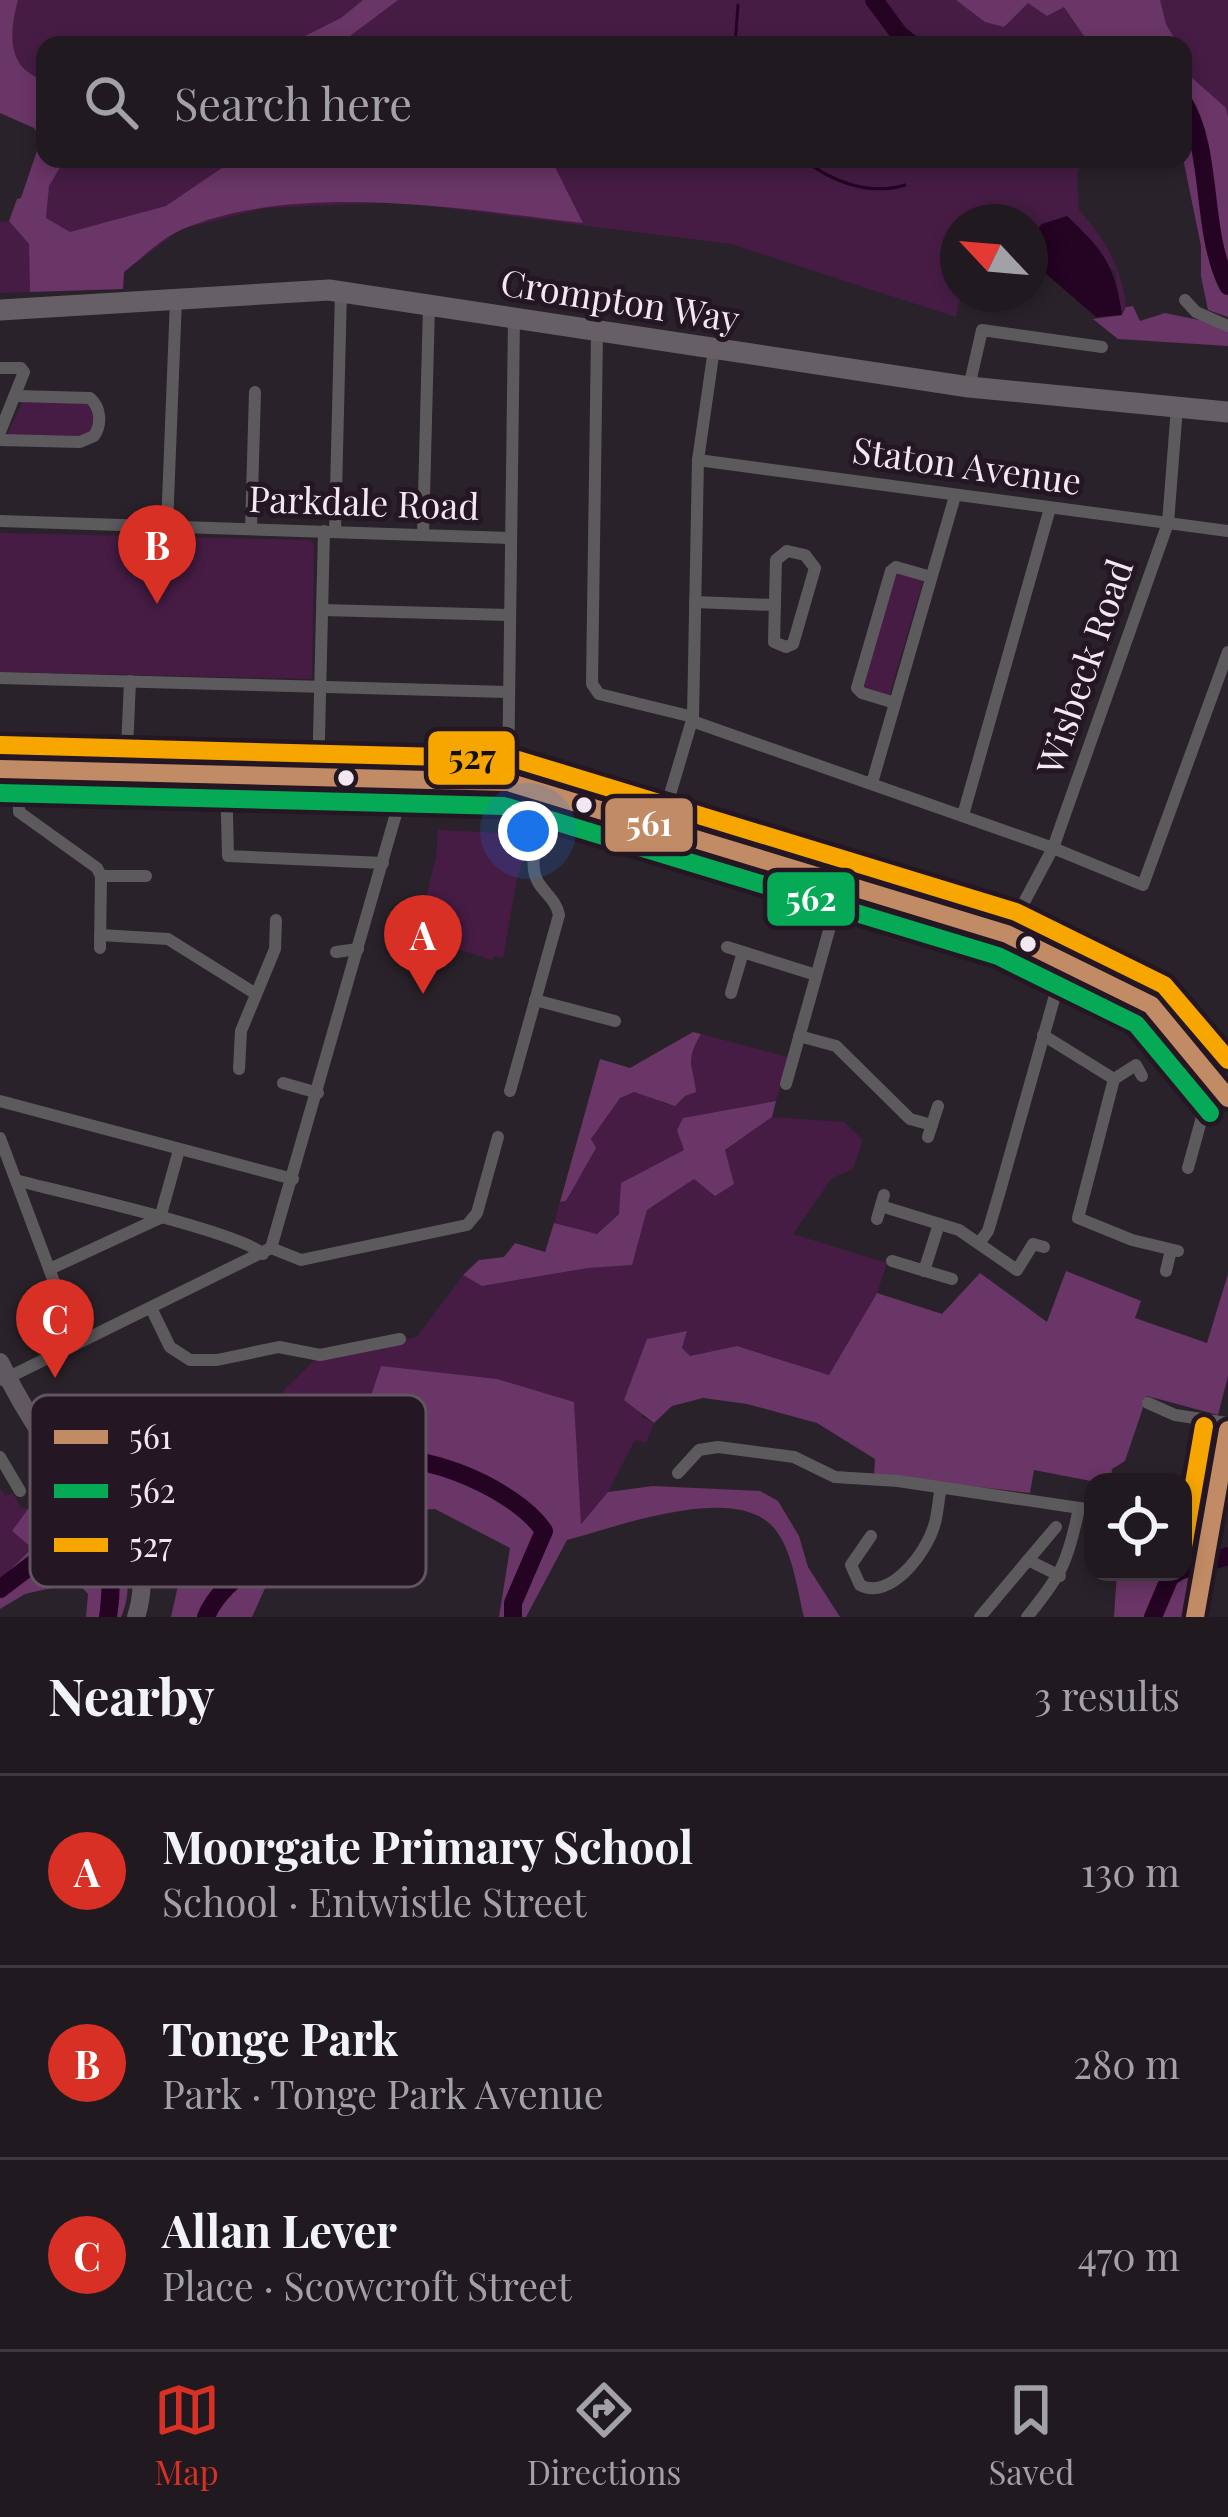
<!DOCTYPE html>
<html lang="en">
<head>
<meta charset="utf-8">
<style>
  :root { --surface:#201a20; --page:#2d272d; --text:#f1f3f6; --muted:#a2a1a5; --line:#3d383e; --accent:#d93025 }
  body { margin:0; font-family:"Playfair Display",serif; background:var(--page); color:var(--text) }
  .controls { position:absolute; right:36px; bottom:36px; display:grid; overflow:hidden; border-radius:24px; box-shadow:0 6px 18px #0003 }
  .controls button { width:108px; height:108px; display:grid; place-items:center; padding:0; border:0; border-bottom:3px solid var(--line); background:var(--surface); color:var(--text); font:60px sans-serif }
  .compass { position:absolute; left:940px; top:204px; width:108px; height:108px; border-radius:50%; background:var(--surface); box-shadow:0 6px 18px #0003; rotate:296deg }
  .you { position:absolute; left:528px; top:831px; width:42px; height:42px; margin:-30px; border:9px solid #fff; border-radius:50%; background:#1a73e8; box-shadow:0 0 0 18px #1a73e833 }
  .badge { display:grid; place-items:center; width:78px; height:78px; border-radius:50%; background:var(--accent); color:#fff; font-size:39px; font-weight:700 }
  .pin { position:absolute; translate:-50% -99px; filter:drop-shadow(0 3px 6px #0008) }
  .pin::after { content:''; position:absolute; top:63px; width:42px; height:36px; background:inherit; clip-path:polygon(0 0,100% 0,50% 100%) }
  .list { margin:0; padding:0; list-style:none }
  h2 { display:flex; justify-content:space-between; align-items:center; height:156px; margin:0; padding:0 48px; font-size:51px }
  h2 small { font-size:39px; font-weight:400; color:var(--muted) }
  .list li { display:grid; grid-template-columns:78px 1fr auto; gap:36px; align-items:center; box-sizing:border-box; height:192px; padding:0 48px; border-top:3px solid var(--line) }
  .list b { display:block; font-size:45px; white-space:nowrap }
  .list p { margin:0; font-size:39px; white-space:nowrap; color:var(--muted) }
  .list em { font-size:39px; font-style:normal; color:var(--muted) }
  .icon { flex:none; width:66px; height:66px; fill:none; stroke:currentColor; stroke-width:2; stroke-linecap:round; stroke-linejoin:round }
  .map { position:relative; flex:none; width:1228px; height:1617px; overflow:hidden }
  .search { position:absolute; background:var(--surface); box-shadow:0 6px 18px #0003; left:36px; right:36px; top:36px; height:132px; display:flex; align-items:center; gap:30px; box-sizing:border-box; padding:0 42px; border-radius:24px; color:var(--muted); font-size:45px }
  .sheet { height:732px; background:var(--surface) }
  nav { display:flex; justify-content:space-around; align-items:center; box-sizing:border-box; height:168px; border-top:3px solid var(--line); background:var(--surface); font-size:33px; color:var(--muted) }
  nav a { display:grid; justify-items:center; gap:6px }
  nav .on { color:var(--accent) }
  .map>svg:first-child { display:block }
  .green { fill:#461c44 }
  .forest { fill:#6a3567 }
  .water { fill:#240323 }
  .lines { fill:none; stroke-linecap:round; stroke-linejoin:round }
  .stream { stroke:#240323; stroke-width:3 }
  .river { stroke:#240323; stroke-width:18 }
  .street { stroke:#5d5a5d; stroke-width:12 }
  .secondary { stroke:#615c60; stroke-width:16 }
  .primary { stroke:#60595f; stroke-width:18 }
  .highway { stroke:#666066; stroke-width:21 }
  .bus-1-casing { stroke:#241623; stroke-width:27 }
  .bus-2-casing { stroke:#241623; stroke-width:27 }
  .bus-3-casing { stroke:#241623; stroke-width:27 }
  .bus-1 { stroke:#c18c65; stroke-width:18 }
  .bus-2 { stroke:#06aa56; stroke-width:18 }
  .bus-3 { stroke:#f7a600; stroke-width:18 }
  .bus-dot { fill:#f3e8f1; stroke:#241623; stroke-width:4.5 }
  .labels { text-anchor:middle; stroke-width:10; stroke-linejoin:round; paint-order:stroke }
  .street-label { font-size:36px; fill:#f3e8f1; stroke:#241623 }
  .key { fill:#241623; stroke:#625561; stroke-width:3 }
  .key-label { font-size:33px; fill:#f3e8f1 }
  .line-badge { stroke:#241623; stroke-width:4.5 }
  .badge-label { font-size:33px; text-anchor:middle; font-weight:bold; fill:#fff }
  .pale-badge-label { font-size:33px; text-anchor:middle; font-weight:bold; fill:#111 }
</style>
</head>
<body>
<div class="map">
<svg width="1228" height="1617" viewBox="0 0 1228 1617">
  <rect width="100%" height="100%" fill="#2a222a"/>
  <!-- green -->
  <g class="green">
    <path d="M 0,0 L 1228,0 L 1228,317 L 1208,310 L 1201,276 L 1201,246 L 1183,158 L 1183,45 L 45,45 L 45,159 L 1083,159 L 1077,175 L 1079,210 C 1105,239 1122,268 1126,307 L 1122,315 L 1115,271 L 1042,224 L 1030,236 L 1030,222 L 958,222 L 958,294 L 961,294 L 956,317 L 731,244 L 400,202 L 265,208 L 181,229 L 124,272 L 123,289 L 0,293 L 0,222 L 9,221 L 17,199 L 21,198 L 41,139 L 34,128 L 0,113 Z"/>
    <path d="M 24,399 L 87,400 L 92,405 L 95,428 L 87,437 L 7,435 Z"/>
    <path d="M 0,533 L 310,540 L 314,544 L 312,679 L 0,672 Z"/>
    <path d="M 900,573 L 923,581 L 889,696 L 863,686 L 895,575 Z"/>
    <path d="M 438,830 L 500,833 L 529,842 L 517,878 L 503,958 L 494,956 L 492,960 L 442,944 L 447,928 L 420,920 L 436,857 Z"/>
    <path d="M 701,1034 L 788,1057 L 776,1101 L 683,1118 L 685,1150 L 622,1183 L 619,1214 L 596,1234 L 554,1223 L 560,1202 L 567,1201 C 577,1175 602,1100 631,1093 C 645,1090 656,1098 667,1105 L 692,1080 L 692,1049 Z"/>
    <path d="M 772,1117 L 844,1122 L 863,1140 L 853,1169 L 832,1178 L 793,1234 L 887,1263 L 877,1293 L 829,1375 L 738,1346 L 689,1356 L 682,1348 L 687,1332 L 641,1417 L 654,1423 L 646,1443 L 635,1440 L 608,1492 L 580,1525 L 382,1366 L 365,1413 L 327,1446 L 261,1431 L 249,1481 L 209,1522 L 210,1513 L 198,1498 L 204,1481 L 201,1472 L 271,1409 L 284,1390 L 320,1355 L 417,1337 L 463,1275 L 483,1286 L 588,1268 L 631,1265 L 647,1210 L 694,1179 L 725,1150 Z"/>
    <path d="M 0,1487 L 5,1496 L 13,1493 L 21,1508 L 28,1509 L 12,1531 L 32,1547 L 0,1580 Z"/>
  </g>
  <!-- forest -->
  <g class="forest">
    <path d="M 0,0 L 18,0 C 9,32 6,70 45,80 L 45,159 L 65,159 L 49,186 L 46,218 L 70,232 L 166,206 L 235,159 L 551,159 L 583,223 C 461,209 299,181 183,229 C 161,238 142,258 124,272 L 123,289 L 30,292 L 29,244 L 9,221 L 17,199 L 21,198 L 41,139 L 34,128 L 0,113 Z"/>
    <path d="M 363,0 L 398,0 L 338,45 L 242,45 L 305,36 L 341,18 Z"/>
    <path d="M 956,0 L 1160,0 L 1166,24 L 1178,45 L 1090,45 L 1064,7 L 1047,16 L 1028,3 L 1004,27 L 985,22 Z"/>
    <path d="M 1183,70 L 1226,108 L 1228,117 L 1228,317 L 1208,310 L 1201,276 L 1201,246 L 1183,158 Z"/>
    <path d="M 1133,306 L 1140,321 L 1165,313 L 1228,326 L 1228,346 L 1118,339 L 1093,319 L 1122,315 L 1126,307 Z"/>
    <path d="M 693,1032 L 701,1034 C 684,1062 694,1067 696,1092 L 685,1096 L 675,1106 L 634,1092 L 620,1098 L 591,1139 L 596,1148 L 566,1201 L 560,1202 L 600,1059 L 630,1068 Z"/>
    <path d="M 776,1101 L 772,1117 L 725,1150 L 734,1184 L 715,1196 L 694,1179 L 647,1210 L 632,1265 L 588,1268 L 482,1286 L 463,1275 L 479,1260 L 504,1257 L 515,1243 L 545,1252 L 554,1223 L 597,1234 L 619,1214 L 621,1183 L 684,1150 L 677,1130 L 683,1118 Z"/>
    <path d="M 1066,1271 L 1141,1301 L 1135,1318 L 1207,1343 L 1228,1274 L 1228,1376 L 1218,1415 L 1147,1396 L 1125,1461 L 1112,1469 L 1111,1476 L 1119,1482 L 1096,1482 L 1034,1470 L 1030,1493 L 874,1475 L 875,1459 L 817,1423 L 747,1404 L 703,1398 L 672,1406 L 654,1423 L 624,1400 L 647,1339 L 687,1331 L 682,1348 L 690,1356 L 737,1346 L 829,1375 L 877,1293 L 942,1314 L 980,1273 L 1047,1322 Z"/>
    <path d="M 381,1366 L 497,1379 L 574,1402 L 581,1524 L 608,1492 L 653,1486 L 760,1491 L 778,1501 L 799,1536 L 808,1567 L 840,1617 L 804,1617 C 797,1589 793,1551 774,1528 C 735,1482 617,1527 567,1540 L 526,1617 L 499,1617 L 510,1548 L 435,1509 L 361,1513 L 312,1537 L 271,1575 L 252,1617 L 171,1617 L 187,1545 L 249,1481 L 261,1430 L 272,1416 L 303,1418 L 328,1445 L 365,1413 Z"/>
    <path d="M 65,1498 L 75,1499 C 105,1533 143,1567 121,1617 L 86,1617 L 88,1594 L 77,1582 L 25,1594 L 0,1609 L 0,1580 L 32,1548 L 12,1531 L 28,1509 L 48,1510 Z"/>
    <path d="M 1183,1532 L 1196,1541 L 1183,1617 L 1114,1617 L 1117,1572 L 1183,1572 Z"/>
  </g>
  <!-- water -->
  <path class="water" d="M 1067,216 C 1104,251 1114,264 1122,315 L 1096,317 L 1030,260 L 1030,236 L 1042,224 Z"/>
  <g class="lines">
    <!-- stream -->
    <g class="stream">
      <path d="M 735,45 L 738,5"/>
      <path d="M 803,159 C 832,182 869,196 905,185"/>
    </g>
    <!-- river -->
    <g class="river">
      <path d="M 874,0 L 900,35 L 913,45"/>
      <path d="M 1183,101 C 1214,152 1200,230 1228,286"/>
      <path d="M 1183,1570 L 1228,1556"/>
      <path d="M 0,1589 L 42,1557 L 86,1545 C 115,1562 112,1587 108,1617"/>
      <path d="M 206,1617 C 217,1588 253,1565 276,1544 C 303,1519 321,1485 354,1467 C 403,1439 515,1487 544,1531 L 513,1603 L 513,1617"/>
      <path d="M 1153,1617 L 1170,1577 L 1178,1572"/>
    </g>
    <!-- street -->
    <g class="street">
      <path d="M 1185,300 L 1196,312 L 1228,326"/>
      <path d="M 597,334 L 592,684 L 599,694 L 693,717"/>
      <path d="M 0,368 L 21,368 L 24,372 L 0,432"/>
      <path d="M 969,387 L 982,330 L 1102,347"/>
      <path d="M 0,440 L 80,442 L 94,436 C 102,424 101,408 90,398 L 16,396"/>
      <path d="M 698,460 L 1228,531"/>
      <path d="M 0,521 L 510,538"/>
      <path d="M 167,526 L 176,299"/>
      <path d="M 251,529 L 255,392"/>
      <path d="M 335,532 L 341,291"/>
      <path d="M 423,535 L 429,305"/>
      <path d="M 787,551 L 805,555 L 815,568 L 793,644 L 786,647 L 774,642 L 776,560 Z"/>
      <path d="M 695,602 L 773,605"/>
      <path d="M 323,610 L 509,615"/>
      <path d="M 0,678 L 507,692"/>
      <path d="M 895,703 L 862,693 L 857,688 L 891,571 L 896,567 L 931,577"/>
      <path d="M 692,721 L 1053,848 L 1143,885 L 1228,652"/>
      <path d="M 18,769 L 19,812 L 97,868 L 101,876 L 100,948"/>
      <path d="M 126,772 L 130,681"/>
      <path d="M 226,776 L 228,856 L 383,863"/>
      <path d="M 318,778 L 324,531"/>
      <path d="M 508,782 L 514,319"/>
      <path d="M 872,783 L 955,496"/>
      <path d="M 963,815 L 1050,508"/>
      <path d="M 660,828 L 693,717 L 698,460 L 714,349"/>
      <path d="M 101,876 L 146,876"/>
      <path d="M 1007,934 L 1053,848 L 1168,523 L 1177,407"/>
      <path d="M 100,935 L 168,939 L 256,994"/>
      <path d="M 727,947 L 816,975"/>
      <path d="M 336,952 L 358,949"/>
      <path d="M 731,993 L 743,952"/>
      <path d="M 535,1000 L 615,1021"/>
      <path d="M 1043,1035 L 1114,1079"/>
      <path d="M 799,1036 L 836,1046 L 910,1119 L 932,1125"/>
      <path d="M 239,1069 L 241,1031 L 275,949 L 276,920"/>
      <path d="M 1114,1079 L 1078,1218 L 1132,1240 L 1178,1251"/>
      <path d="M 1114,1079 L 1136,1065 L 1142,1076"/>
      <path d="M 283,1083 L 318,1093"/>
      <path d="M 786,1084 L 842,884"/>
      <path d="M 510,1091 L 559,915 C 556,900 546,895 538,882 C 524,857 546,819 554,795"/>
      <path d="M 0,1101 L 293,1179"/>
      <path d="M 928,1137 L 938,1106"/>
      <path d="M 0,1138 L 77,1343"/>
      <path d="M 1188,1168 L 1204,1110 L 1222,1091"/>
      <path d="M 19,1181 C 61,1192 240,1232 263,1254"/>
      <path d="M 881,1206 L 959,1230 L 1017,1270 L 1033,1244 L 1044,1247"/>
      <path d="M 877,1219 L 884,1195"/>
      <path d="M 980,1242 L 988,1231 L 999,1194 L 1065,960"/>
      <path d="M 271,1248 L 406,779"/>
      <path d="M 271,1248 L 301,1260 L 467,1225 L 477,1213 L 498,1137"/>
      <path d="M 892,1261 L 952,1279"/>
      <path d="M 52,1268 L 160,1218 L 179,1150"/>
      <path d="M 924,1271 L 939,1224"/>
      <path d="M 1166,1271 L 1171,1250"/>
      <path d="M 151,1308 L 170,1347 L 190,1360 L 217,1360 L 279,1347 L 320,1355 L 400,1339"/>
      <path d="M 3,1380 L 271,1248"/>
      <path d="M 1148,1403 L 1175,1415 L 1228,1423"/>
      <path d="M 0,1457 L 20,1491"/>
      <path d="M 678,1473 L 699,1450 L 718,1447 L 794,1457 L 835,1477 L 898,1481 L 1093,1510"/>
      <path d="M 1183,1523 L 1210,1527"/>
      <path d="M 871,1536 L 851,1565 L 860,1585 C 890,1601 926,1553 934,1526 C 938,1514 938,1500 941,1488"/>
      <path d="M 1028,1560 L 1060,1576"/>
      <path d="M 980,1617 L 1056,1527"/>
      <path d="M 1027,1617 C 1062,1574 1068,1562 1079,1508"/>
    </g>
    <!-- secondary -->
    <path class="secondary" d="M 0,769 L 508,782 L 1007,934 L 1151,1005 L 1228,1098"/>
    <!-- primary -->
    <g class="primary">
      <path d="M 0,1362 C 16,1395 36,1429 59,1459 C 98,1511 161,1540 136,1617"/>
      <path d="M 1195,1617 L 1228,1430"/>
    </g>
    <!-- highway -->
    <path class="highway" d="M 0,310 L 329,290 L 969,387 L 1228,412"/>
    <defs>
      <g id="bus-1">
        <path d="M 0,769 L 508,782 L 1007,934 L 1151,1005 L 1228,1098"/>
        <path d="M 1195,1617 L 1228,1430"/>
      </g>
      <path id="bus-2" d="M 0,793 L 504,806 L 998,956 L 1136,1024 L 1210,1113"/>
      <g id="bus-3">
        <path d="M 1,745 L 515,759 L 1016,912 L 1164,985 L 1228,1060"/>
        <path d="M 1183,1547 L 1204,1426"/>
      </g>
    </defs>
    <!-- bus-1 casing -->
    <use href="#bus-1" class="bus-1-casing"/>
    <!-- bus-2 casing -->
    <use href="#bus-2" class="bus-2-casing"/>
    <!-- bus-3 casing -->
    <use href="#bus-3" class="bus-3-casing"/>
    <!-- bus-1 -->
    <use href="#bus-1" class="bus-1"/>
    <!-- bus-2 -->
    <use href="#bus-2" class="bus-2"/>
    <!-- bus-3 -->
    <use href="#bus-3" class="bus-3"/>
  </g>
  <!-- markers -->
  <g class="bus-dot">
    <circle cx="346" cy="778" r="10"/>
    <circle cx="584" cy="805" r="10"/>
    <circle cx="1028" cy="944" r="10"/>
  </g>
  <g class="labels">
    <!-- street labels -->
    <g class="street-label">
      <text transform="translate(620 301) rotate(9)" y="13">Crompton Way</text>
      <text transform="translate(967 466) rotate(8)" y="13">Staton Avenue</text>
      <text transform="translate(364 503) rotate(2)" y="13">Parkdale Road</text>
      <text transform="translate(1085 667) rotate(-71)" y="13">Wisbeck Road</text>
    </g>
  </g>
  <!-- legend -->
  <rect x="30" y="1395" width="396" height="192" rx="18" class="key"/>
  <rect x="54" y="1430" width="54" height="14" fill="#c18c65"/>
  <rect x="54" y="1484" width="54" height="14" fill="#06aa56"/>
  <rect x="54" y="1538" width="54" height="14" fill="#f7a600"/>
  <g class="key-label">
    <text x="129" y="1449">561</text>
    <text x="129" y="1503">562</text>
    <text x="129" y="1557">527</text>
  </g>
  <g class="line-badge">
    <rect x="426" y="729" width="91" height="58" rx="12" fill="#f7a600"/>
    <rect x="603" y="796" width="92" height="58" rx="12" fill="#c18c65"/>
    <rect x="765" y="870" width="92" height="58" rx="12" fill="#06aa56"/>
  </g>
  <g class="badge-label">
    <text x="649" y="836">561</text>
    <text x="811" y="911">562</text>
  </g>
  <g class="pale-badge-label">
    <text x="472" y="769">527</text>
  </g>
</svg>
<div class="controls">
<button><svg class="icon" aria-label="locate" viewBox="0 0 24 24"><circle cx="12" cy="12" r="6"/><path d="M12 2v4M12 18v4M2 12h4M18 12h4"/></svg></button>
</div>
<svg class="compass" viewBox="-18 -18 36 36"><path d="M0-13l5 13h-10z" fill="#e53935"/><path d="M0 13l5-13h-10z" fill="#a2a1a5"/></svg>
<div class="you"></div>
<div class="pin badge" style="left:423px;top:994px">A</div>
<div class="pin badge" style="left:157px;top:604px">B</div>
<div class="pin badge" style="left:55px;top:1378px">C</div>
<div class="search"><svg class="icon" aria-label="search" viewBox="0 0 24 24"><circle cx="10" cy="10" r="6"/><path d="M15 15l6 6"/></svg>Search here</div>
</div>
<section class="sheet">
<h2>Nearby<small>3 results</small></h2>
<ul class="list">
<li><span class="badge">A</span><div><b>Moorgate Primary School</b><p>School · Entwistle Street</p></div><em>130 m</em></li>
<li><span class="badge">B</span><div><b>Tonge Park</b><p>Park · Tonge Park Avenue</p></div><em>280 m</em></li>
<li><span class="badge">C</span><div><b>Allan Lever</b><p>Place · Scowcroft Street</p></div><em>470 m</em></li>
</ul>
</section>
<nav>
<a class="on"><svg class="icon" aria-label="map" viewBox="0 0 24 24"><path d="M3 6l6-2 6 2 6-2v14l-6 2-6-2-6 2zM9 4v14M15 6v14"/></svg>Map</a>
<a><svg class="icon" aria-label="directions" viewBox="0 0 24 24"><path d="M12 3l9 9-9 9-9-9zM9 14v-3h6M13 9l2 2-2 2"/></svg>Directions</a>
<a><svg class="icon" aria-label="saved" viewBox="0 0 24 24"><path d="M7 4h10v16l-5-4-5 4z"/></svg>Saved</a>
</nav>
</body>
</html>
